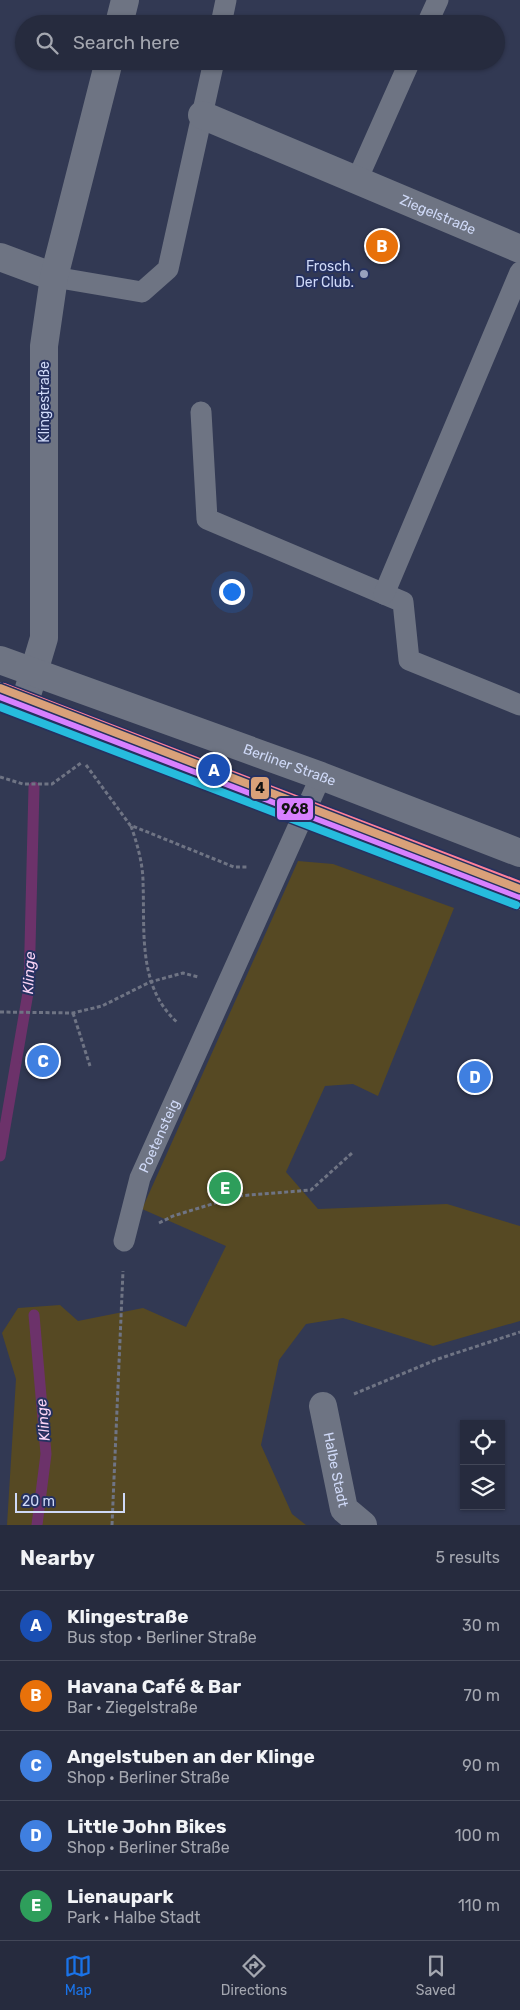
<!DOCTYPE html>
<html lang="en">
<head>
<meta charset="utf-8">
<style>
  :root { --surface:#262b3e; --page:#2e3345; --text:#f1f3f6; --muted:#a4a7b0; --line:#424758; --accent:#1a73e8 }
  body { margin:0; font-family:Rubik,sans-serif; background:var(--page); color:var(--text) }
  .controls { position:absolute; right:15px; bottom:15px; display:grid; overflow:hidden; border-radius:0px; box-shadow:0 1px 4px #0004 }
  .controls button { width:45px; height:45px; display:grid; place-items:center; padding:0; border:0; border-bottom:1px solid var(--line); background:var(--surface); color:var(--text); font:25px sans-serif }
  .scale { position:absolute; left:15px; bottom:12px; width:110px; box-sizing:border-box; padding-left:5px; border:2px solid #cfd9f7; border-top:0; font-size:14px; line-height:18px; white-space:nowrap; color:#cfd9f7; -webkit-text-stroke:4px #253160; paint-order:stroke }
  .you { position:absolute; left:231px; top:591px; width:18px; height:18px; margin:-12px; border:4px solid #fff; border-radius:50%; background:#1a73e8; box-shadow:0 0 0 8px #1a73e833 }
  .badge { display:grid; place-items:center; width:32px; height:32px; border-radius:50%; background:var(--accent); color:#fff; font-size:16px; font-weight:700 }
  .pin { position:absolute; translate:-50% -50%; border:2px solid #fff; box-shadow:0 1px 5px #0006 }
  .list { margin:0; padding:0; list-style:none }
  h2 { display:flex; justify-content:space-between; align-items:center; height:65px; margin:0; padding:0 20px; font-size:21px }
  h2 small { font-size:16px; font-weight:400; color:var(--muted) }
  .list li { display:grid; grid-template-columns:32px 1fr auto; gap:15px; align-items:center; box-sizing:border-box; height:70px; padding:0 20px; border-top:1px solid var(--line) }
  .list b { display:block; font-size:19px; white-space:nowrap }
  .list p { margin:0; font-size:16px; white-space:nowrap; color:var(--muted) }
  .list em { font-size:16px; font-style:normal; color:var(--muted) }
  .icon { flex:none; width:28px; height:28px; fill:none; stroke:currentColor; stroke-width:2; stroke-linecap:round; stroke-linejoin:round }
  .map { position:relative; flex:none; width:520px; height:1525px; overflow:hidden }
  .search { position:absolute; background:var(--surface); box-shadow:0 1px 4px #0004; left:15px; right:15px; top:15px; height:55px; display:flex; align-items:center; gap:12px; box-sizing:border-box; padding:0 18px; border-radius:28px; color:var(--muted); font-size:19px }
  .sheet { height:415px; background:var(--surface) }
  nav { display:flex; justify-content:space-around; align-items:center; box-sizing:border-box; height:70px; border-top:1px solid var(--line); background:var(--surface); font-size:14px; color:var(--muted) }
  nav a { display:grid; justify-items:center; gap:2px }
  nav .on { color:var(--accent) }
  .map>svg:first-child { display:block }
  .green { fill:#564923 }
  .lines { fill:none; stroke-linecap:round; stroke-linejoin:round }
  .stream { stroke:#6c326a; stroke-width:11 }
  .path { stroke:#6f7484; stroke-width:3; stroke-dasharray:4 2.5; stroke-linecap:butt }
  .service { stroke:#6e7483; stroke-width:21 }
  .minor { stroke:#6e7483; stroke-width:28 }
  .tertiary { stroke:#6e7483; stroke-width:28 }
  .bus-1-casing { stroke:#253160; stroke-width:11 }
  .bus-2-casing { stroke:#253160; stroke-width:11 }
  .bus-3-casing { stroke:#253160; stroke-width:11 }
  .bus-1 { stroke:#d880ff; stroke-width:8 }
  .bus-2 { stroke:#26bcdd; stroke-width:8 }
  .bus-3 { stroke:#ff8098; stroke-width:8 }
  .tram-1-casing { stroke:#253160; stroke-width:11 }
  .tram-1 { stroke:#d9a179; stroke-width:8 }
  .poi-dot { fill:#98a1be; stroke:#253160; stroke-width:2 }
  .labels { text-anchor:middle; stroke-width:4; stroke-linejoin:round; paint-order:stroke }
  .street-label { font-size:14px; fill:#cfd9f7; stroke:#253160 }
  .poi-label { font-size:14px; fill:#cfd9f7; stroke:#253160; text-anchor:end }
  .water-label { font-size:15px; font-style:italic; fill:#fad4f5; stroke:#253160 }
  .line-badge { stroke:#253160; stroke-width:2 }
  .pale-badge-label { font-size:14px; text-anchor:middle; font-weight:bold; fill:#111 }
</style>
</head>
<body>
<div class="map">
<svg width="520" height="1525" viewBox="0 0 520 1525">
  <rect width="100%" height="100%" fill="#323953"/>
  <!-- green -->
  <path class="green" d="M 298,861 L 333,864 L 454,908 L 378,1096 L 353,1084 L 325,1086 L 286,1172 L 318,1209 L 447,1204 L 520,1226 L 520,1321 L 433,1346 L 343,1318 L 306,1324 L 279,1360 L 261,1445 L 292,1514 L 306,1525 L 7,1525 L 16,1379 L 2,1333 L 18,1308 L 60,1305 L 78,1321 L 143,1308 L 186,1327 L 226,1246 L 142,1209 Z"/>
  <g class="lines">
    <!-- stream -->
    <g class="stream">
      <path d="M 0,1156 L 29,987 L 34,787"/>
      <path d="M 34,1315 L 46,1454 L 37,1525"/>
    </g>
    <!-- path -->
    <g class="path">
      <path d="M 86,765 L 130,825 L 234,867 L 247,867"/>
      <path d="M 0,777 L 23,784 L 52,784 L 81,763"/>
      <path d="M 131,826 C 137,843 143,864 143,882 C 145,931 137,987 178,1023"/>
      <path d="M 0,1012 L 73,1013 L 102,1006 L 150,982 L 183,973 L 198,977"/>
      <path d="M 73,1013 L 90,1066"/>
      <path d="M 159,1223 L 173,1216 L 238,1196 L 311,1190 L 352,1153"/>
      <path d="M 354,1394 L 438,1359 L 520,1332"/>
      <path d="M 112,1525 L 123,1271"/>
    </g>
    <!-- service -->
    <g class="service">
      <path d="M 221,24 L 226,0"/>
      <path d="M 427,24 L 438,0"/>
      <path d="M 357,180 L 410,61"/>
      <path d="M 54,277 L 142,292 L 168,269 L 214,61"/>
      <path d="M 201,412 L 207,519 L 403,602 L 409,660 L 520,705"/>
      <path d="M 384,594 L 520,272"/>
      <path id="s1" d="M 124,1241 L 140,1178 L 321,776"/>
    </g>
    <!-- minor -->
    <g class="minor">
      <path d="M 119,24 L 125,0"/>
      <path id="s2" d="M 202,115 L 520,249"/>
      <path d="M 0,257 L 54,277"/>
      <path d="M 24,705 L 44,638 L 44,346 L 54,277 L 109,61"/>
      <path id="s3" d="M 323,1406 L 344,1509 L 363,1525"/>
    </g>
    <!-- tertiary -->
    <g class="tertiary">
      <path id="s4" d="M 0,660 L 321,776 L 520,853"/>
      <path d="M 0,696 L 520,896"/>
    </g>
    <defs>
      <path id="bus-1" d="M 0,696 L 520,896"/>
      <path id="bus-2" d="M 0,707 L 516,905"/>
      <path id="bus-3" d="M 4,687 L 520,885"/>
    </defs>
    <!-- bus-1 casing -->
    <use href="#bus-1" class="bus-1-casing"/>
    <!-- bus-2 casing -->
    <use href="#bus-2" class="bus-2-casing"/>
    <!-- bus-3 casing -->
    <use href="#bus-3" class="bus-3-casing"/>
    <!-- bus-1 -->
    <use href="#bus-1" class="bus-1"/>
    <!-- bus-2 -->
    <use href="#bus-2" class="bus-2"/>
    <!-- bus-3 -->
    <use href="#bus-3" class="bus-3"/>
    <defs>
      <path id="tram-1" d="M 0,688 L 520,889"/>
    </defs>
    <!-- tram-1 casing -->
    <use href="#tram-1" class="tram-1-casing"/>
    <!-- tram-1 -->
    <use href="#tram-1" class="tram-1"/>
  </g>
  <!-- markers -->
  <circle class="poi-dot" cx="364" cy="274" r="5"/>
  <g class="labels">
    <!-- street labels -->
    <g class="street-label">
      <text dy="5" stroke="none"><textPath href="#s2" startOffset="256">Ziegelstraße</textPath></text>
      <text transform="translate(44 402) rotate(-90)" y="5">Klingestraße</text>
      <text dy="5" stroke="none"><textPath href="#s4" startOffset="308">Berliner Straße</textPath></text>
      <text dy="5" stroke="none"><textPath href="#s1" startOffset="111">Poetensteig</textPath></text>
      <text dy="5" stroke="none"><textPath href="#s3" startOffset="65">Halbe Stadt</textPath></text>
    </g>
    <!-- poi labels -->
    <g class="poi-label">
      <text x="354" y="271">Frosch.<tspan x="354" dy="16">Der Club.</tspan></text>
    </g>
    <!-- water labels -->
    <g class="water-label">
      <text transform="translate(29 973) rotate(-87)" y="5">Klinge</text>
      <text transform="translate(43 1420) rotate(-95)" y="5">Klinge</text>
    </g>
  </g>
  <g class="line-badge">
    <rect x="250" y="776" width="20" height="24" rx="5" fill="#d9a179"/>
    <rect x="276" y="797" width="38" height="24" rx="5" fill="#d880ff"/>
  </g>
  <g class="pale-badge-label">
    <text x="260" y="793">4</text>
    <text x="295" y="814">968</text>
  </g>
</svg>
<div class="controls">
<button><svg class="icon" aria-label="locate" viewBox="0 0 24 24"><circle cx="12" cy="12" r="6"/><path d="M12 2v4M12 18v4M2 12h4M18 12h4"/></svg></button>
<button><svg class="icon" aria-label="layers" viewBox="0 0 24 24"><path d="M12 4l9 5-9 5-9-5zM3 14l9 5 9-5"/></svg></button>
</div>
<div class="scale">20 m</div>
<div class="you"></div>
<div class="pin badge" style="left:214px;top:770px;background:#1a4fb4">A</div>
<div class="pin badge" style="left:382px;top:246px;background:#e8710a">B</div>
<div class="pin badge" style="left:43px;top:1061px;background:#3f7fe0">C</div>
<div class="pin badge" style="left:475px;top:1077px;background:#3f7fe0">D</div>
<div class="pin badge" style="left:225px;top:1188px;background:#2e9e5b">E</div>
<div class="search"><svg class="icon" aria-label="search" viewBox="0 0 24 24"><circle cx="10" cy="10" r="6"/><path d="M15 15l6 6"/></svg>Search here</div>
</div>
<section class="sheet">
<h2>Nearby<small>5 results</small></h2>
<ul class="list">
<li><span class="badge" style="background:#1a4fb4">A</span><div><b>Klingestraße</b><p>Bus stop · Berliner Straße</p></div><em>30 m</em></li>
<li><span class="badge" style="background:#e8710a">B</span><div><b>Havana Café &amp; Bar</b><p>Bar · Ziegelstraße</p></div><em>70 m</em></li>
<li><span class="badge" style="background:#3f7fe0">C</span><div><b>Angelstuben an der Klinge</b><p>Shop · Berliner Straße</p></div><em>90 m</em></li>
<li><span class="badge" style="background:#3f7fe0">D</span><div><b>Little John Bikes</b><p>Shop · Berliner Straße</p></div><em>100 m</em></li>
<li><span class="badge" style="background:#2e9e5b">E</span><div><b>Lienaupark</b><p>Park · Halbe Stadt</p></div><em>110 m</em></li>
</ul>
</section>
<nav>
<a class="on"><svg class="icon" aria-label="map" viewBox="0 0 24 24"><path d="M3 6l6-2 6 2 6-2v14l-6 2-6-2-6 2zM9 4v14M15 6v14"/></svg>Map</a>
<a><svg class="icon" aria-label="directions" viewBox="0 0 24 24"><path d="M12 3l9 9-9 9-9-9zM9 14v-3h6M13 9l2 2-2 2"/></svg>Directions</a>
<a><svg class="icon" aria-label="saved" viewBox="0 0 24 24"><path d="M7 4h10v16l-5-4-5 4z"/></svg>Saved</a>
</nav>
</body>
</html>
